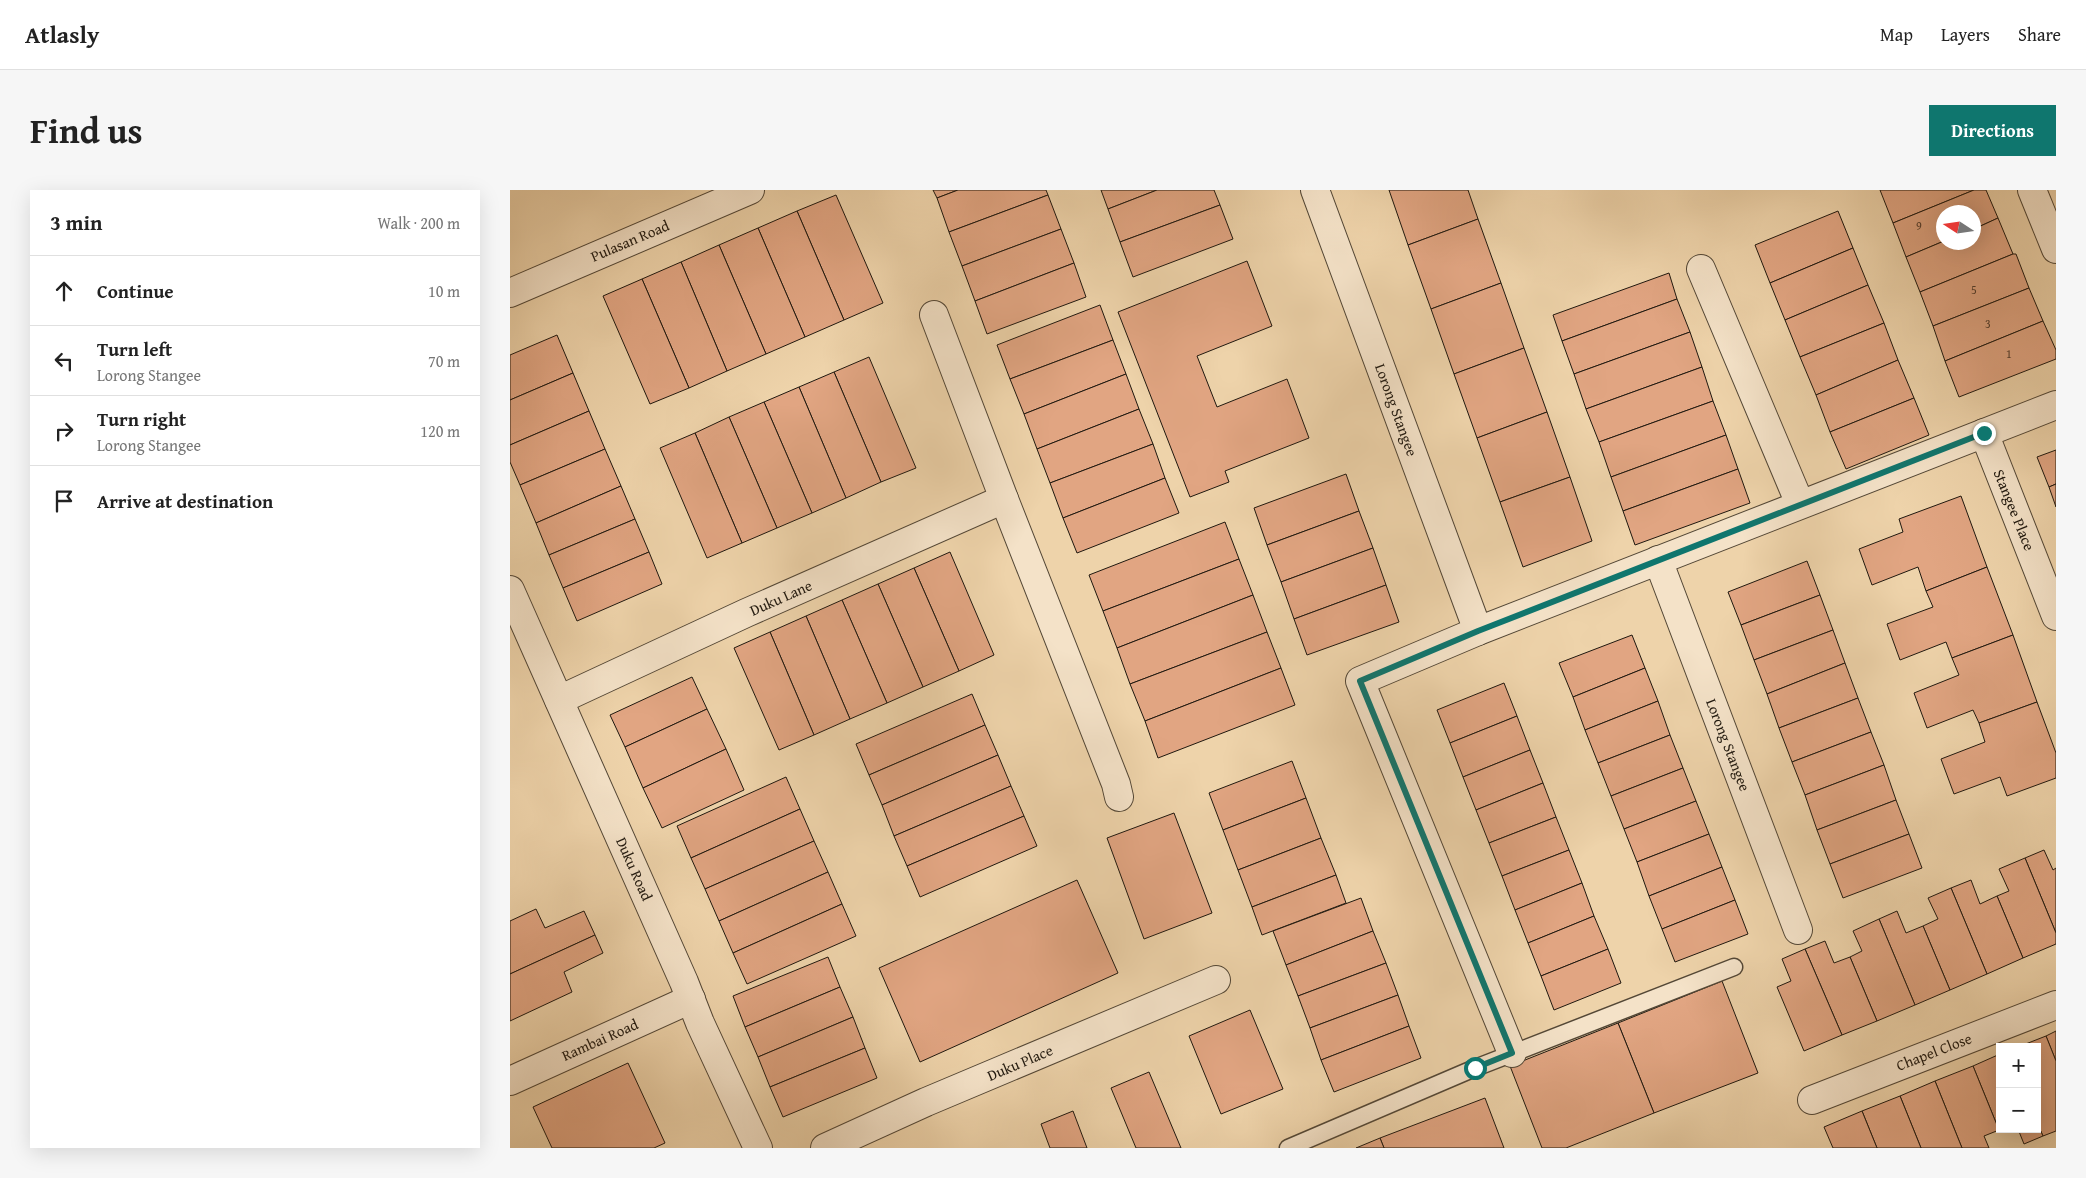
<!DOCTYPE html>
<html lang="en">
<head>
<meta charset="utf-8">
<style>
  :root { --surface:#fff; --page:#f6f6f6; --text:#222; --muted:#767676; --line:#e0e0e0; --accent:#0f766e }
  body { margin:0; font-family:"Gentium Book Plus",serif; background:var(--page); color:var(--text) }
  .controls { position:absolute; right:15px; bottom:15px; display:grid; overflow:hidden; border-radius:0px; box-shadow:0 5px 20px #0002 }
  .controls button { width:45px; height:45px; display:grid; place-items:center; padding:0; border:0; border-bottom:1px solid var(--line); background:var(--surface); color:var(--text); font:25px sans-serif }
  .compass { position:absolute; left:1426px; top:15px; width:45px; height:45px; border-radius:50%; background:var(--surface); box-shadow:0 5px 20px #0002; rotate:282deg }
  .stop { position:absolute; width:15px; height:15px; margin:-11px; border:4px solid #0f766e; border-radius:50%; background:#fff }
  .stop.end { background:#0f766e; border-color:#fff; box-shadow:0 1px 5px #0008 }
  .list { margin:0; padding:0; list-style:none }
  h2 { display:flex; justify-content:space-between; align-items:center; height:65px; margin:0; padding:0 20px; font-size:21px }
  h2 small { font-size:16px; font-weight:400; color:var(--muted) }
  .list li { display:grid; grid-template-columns:32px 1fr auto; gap:15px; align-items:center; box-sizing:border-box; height:70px; padding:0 20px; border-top:1px solid var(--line) }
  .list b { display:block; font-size:19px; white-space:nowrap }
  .list p { margin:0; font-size:16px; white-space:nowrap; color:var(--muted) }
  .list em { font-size:16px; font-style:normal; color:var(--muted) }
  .icon { flex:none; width:28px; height:28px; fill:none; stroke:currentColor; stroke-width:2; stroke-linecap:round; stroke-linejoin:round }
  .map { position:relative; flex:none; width:1546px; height:958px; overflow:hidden; border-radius:0px }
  header { display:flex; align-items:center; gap:30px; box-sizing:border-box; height:70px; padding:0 25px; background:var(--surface); border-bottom:1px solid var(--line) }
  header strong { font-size:24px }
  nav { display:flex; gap:28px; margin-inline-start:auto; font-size:18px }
  .intro { display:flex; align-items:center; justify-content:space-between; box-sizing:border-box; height:120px; padding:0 30px }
  h1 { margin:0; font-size:35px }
  .button { padding:12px 22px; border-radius:0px; background:var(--accent); color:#fff; font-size:18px; font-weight:700 }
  main { display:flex; gap:30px; padding:0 30px }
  aside { flex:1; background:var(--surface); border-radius:0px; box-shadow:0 5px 20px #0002 }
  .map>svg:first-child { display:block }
  .building { fill:#e1a582; stroke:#1f180f }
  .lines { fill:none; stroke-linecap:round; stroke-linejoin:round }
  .lane-casing { stroke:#534736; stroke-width:19 }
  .street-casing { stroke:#534736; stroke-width:30 }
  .lane { stroke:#f4e2c8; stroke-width:16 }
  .street { stroke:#f4e2c8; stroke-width:28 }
  .route { stroke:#0f766e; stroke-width:6 }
  .labels { text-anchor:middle; stroke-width:4; stroke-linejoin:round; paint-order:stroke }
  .number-label { font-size:12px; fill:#503b2c }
  .street-label { font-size:15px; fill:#1f180f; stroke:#f4e2c8 }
</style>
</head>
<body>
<header>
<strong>Atlasly</strong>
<nav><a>Map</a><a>Layers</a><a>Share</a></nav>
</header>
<div class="intro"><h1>Find us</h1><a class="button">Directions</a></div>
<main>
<aside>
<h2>3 min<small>Walk · 200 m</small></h2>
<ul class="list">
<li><svg class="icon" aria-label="ahead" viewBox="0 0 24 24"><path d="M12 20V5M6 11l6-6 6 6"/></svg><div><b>Continue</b></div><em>10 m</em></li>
<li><svg class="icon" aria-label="left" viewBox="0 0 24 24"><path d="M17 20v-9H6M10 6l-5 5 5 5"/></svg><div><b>Turn left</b><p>Lorong Stangee</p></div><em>70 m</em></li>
<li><svg class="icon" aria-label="right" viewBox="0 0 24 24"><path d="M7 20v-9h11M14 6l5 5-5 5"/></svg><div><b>Turn right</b><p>Lorong Stangee</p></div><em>120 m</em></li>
<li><svg class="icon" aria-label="arrive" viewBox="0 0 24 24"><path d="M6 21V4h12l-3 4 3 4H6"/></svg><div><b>Arrive at destination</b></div></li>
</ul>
</aside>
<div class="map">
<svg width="1546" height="958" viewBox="0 0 1546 958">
  <rect width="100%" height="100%" fill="#eed3aa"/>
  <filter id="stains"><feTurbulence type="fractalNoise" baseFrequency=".004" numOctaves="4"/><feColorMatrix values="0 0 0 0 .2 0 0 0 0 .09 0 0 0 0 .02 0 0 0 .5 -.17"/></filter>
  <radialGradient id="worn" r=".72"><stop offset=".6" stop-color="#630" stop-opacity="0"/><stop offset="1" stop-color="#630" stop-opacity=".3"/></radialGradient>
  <!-- building -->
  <g class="building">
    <path d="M 423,0 L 448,0 L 427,8 Z"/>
    <path d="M 448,0 L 536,0 L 538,5 L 439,42 L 427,8 Z"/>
    <path d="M 591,0 L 647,0 L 598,19 Z"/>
    <path d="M 647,0 L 704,0 L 710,15 L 610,52 L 598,19 Z"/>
    <path d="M 879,0 L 958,0 L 968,29 L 898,55 Z"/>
    <path d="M 1370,0 L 1464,0 L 1383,33 Z"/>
    <path d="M 1464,0 L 1476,0 L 1488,28 L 1464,39 L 1464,22 L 1434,22 L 1434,51 L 1396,67 L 1383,33 Z"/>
    <path d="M 326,5 L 373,113 L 334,130 L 287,21 Z"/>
    <path d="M 538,5 L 551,39 L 452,76 L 439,42 Z"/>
    <path d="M 710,15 L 723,49 L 623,87 L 610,52 Z"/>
    <path d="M 287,21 L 334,130 L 295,147 L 248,38 Z"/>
    <path d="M 1328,21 L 1343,58 L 1260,93 L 1245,55 Z"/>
    <path d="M 1488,28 L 1503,64 L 1410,102 L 1396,67 L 1434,51 L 1464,52 L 1464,39 Z"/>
    <path d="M 968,29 L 991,93 L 921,119 L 898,55 Z"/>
    <path d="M 248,38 L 295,147 L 256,164 L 209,55 Z"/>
    <path d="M 551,39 L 564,73 L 465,111 L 452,76 Z"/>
    <path d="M 209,55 L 256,164 L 217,181 L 171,72 Z"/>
    <path d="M 1343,58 L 1358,95 L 1275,130 L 1260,93 Z"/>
    <path d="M 1503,64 L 1506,64 L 1519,98 L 1423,136 L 1410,102 Z"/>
    <path d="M 737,71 L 762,136 L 687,166 L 707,217 L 777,189 L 799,248 L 715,281 L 719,292 L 680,307 L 608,122 Z"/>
    <path d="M 171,72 L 217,181 L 179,198 L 132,89 Z"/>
    <path d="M 564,73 L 576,107 L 477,144 L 465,111 Z"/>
    <path d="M 1159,83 L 1167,109 L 1052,151 L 1043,125 Z"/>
    <path d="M 132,89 L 179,198 L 140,214 L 93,106 Z"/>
    <path d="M 991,93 L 1014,158 L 944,184 L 921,119 Z"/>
    <path d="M 1358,95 L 1374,133 L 1290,167 L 1275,130 Z"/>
    <path d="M 1519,98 L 1533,131 L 1435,171 L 1423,136 Z"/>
    <path d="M 1167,109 L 1180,142 L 1064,184 L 1052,151 Z"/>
    <path d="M 590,115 L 603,150 L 500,189 L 487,155 Z"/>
    <path d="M 1533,131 L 1546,160 L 1546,169 L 1449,207 L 1435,171 Z"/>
    <path d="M 1374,133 L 1388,170 L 1306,205 L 1290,167 Z"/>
    <path d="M 1180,142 L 1192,177 L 1076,219 L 1064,184 Z"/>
    <path d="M 47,145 L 63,183 L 0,210 L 0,165 Z"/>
    <path d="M 603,150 L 616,184 L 514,224 L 500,189 Z"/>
    <path d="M 1014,158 L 1037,222 L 967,248 L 944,184 Z"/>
    <path d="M 359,167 L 406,278 L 371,292 L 324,182 Z"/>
    <path d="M 1388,170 L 1404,208 L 1320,242 L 1306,205 Z"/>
    <path d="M 1192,177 L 1203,211 L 1089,252 L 1076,219 Z"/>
    <path d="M 324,182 L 371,292 L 336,308 L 289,197 Z"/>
    <path d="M 63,183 L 79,221 L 0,255 L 0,210 Z"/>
    <path d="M 616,184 L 629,219 L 527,259 L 514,224 Z"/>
    <path d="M 289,197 L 336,308 L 302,323 L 254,212 Z"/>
    <path d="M 1404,208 L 1419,245 L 1336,279 L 1320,242 Z"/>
    <path d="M 1203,211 L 1216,245 L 1101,287 L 1089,252 Z"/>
    <path d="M 254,212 L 302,323 L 267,338 L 219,227 Z"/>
    <path d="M 629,219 L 643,254 L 540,293 L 527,259 Z"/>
    <path d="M 79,221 L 95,259 L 10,295 L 0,272 L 0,255 Z"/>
    <path d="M 1037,222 L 1060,287 L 990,312 L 967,248 Z"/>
    <path d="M 219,227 L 267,338 L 232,353 L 185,243 Z"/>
    <path d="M 185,243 L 232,353 L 197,368 L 150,258 Z"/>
    <path d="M 1216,245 L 1228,279 L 1113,321 L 1101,287 Z"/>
    <path d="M 643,254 L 655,288 L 553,328 L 540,293 Z"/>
    <path d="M 95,259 L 111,296 L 26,333 L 10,295 Z"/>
    <path d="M 1546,260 L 1546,294 L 1539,297 L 1527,267 Z"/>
    <path d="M 1228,279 L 1240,313 L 1125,355 L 1113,321 Z"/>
    <path d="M 836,284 L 849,321 L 757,355 L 744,318 Z"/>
    <path d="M 1060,287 L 1082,351 L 1013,377 L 990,312 Z"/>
    <path d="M 655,288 L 669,323 L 567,363 L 553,328 Z"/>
    <path d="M 1546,294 L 1546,317 L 1539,297 Z"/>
    <path d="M 111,296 L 125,329 L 39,365 L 26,333 Z"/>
    <path d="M 1451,306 L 1477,377 L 1416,401 L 1408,377 L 1362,395 L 1349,359 L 1393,342 L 1389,329 Z"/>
    <path d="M 849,321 L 863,358 L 771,392 L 757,355 Z"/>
    <path d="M 125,329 L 139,362 L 53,398 L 39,365 Z"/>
    <path d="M 715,332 L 729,369 L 593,421 L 579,385 Z"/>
    <path d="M 863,358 L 876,395 L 784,429 L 771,392 Z"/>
    <path d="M 139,362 L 152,394 L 67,431 L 53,398 Z"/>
    <path d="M 440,362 L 484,465 L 449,481 L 404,378 Z"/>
    <path d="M 729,369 L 743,405 L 607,458 L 593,421 Z"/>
    <path d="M 1297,371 L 1310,405 L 1231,435 L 1218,402 Z"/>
    <path d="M 1477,377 L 1503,445 L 1442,468 L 1436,452 L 1390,470 L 1377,434 L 1423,417 L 1416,401 Z"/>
    <path d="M 404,378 L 449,481 L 413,497 L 368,394 Z"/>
    <path d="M 368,394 L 413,497 L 377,513 L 332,410 Z"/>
    <path d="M 876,395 L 889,432 L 797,465 L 784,429 Z"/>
    <path d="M 743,405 L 757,442 L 620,494 L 607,458 Z"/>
    <path d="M 1310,405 L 1323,440 L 1244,470 L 1231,435 Z"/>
    <path d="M 332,410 L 377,513 L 340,529 L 296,426 Z"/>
    <path d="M 296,426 L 340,529 L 304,545 L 260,442 Z"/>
    <path d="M 1323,440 L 1335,473 L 1257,504 L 1244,470 Z"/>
    <path d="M 260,442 L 304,545 L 269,560 L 224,458 Z"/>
    <path d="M 757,442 L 771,478 L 635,531 L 620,494 Z"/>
    <path d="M 1122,445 L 1135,478 L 1063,507 L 1049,473 Z"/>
    <path d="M 1503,445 L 1527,512 L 1469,533 L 1463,520 L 1417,538 L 1404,503 L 1449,485 L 1442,468 Z"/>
    <path d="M 1335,473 L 1348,508 L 1269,538 L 1257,504 Z"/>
    <path d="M 771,478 L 785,515 L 648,568 L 635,531 Z"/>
    <path d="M 1135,478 L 1148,511 L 1075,540 L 1063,507 Z"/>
    <path d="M 182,487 L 197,519 L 115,557 L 100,525 Z"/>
    <path d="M 994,493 L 1007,526 L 940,553 L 927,520 Z"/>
    <path d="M 462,504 L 475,535 L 359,585 L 346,554 Z"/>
    <path d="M 1348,508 L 1361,542 L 1282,572 L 1269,538 Z"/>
    <path d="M 1148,511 L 1160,545 L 1088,573 L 1075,540 Z"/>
    <path d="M 1527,512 L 1546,563 L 1546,588 L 1497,606 L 1490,587 L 1444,604 L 1431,569 L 1475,552 L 1469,533 Z"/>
    <path d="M 197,519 L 216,559 L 133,598 L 115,557 Z"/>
    <path d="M 1007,526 L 1020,560 L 953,587 L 940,553 Z"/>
    <path d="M 475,535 L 488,565 L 372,615 L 359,585 Z"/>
    <path d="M 1361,542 L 1374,575 L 1295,605 L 1282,572 Z"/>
    <path d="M 1160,545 L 1173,578 L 1101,606 L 1088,573 Z"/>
    <path d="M 216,559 L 234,600 L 152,638 L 133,598 Z"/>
    <path d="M 1020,560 L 1033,593 L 966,620 L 953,587 Z"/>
    <path d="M 488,565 L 501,596 L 384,646 L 372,615 Z"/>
    <path d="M 782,571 L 796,608 L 713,640 L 699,603 Z"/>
    <path d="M 1374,575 L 1386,610 L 1307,640 L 1295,605 Z"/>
    <path d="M 1173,578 L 1186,611 L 1114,639 L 1101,606 Z"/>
    <path d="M 276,587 L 290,619 L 181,668 L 167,636 Z"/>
    <path d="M 1033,593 L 1046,627 L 979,653 L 966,620 Z"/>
    <path d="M 501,596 L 514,626 L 397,676 L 384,646 Z"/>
    <path d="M 796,608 L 811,648 L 728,680 L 713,640 Z"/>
    <path d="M 1386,610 L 1399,644 L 1320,674 L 1307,640 Z"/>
    <path d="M 1186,611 L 1199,644 L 1127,672 L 1114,639 Z"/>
    <path d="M 290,619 L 304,651 L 195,699 L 181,668 Z"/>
    <path d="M 664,623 L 702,723 L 634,749 L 597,648 Z"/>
    <path d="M 514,626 L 527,656 L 410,707 L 397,676 Z"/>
    <path d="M 1046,627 L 1059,660 L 992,686 L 979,653 Z"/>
    <path d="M 1199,644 L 1212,677 L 1139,706 L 1127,672 Z"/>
    <path d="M 1399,644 L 1412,678 L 1333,708 L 1320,674 Z"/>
    <path d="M 811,648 L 826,685 L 742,717 L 728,680 Z"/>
    <path d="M 304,651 L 318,682 L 209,731 L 195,699 Z"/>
    <path d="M 1059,660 L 1072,693 L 1005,720 L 992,686 Z"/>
    <path d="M 1534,660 L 1543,680 L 1546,678 L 1546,743 L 1515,668 Z"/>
    <path d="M 1515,668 L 1546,743 L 1546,754 L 1513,768 L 1487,706 L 1499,701 L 1489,679 Z"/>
    <path d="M 1212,677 L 1225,710 L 1152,739 L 1139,706 Z"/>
    <path d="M 318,682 L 332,714 L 223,763 L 209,731 Z"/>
    <path d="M 826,685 L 836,713 L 752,745 L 742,717 Z"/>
    <path d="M 567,690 L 608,783 L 410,872 L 369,778 Z"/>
    <path d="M 1461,690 L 1470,714 L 1487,706 L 1513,768 L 1477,784 L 1441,698 Z"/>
    <path d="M 1072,693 L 1084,726 L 1018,753 L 1005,720 Z"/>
    <path d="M 1441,698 L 1477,784 L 1440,800 L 1413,736 L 1428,729 L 1418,708 Z"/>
    <path d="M 851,708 L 863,741 L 776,775 L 763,741 Z"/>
    <path d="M 1225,710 L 1238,744 L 1165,772 L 1152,739 Z"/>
    <path d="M 332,714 L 346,746 L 237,794 L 223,763 Z"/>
    <path d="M 26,719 L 35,738 L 74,721 L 85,745 L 0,784 L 0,731 Z"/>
    <path d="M 1387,721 L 1396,743 L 1413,736 L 1440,800 L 1405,815 L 1369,729 Z"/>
    <path d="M 1084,726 L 1098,759 L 1031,786 L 1018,753 Z"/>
    <path d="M 1369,729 L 1405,815 L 1367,831 L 1340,767 L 1352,761 L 1343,741 Z"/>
    <path d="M 863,741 L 876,773 L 788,806 L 776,775 Z"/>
    <path d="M 85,745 L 93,763 L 54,782 L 62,802 L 0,831 L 0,784 Z"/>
    <path d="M 1315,751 L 1324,773 L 1340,767 L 1367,831 L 1332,845 L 1295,759 Z"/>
    <path d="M 1098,759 L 1111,793 L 1044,820 L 1031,786 Z"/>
    <path d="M 1295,759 L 1332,845 L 1294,861 L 1267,797 L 1281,791 L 1272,769 Z"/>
    <path d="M 318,767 L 330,797 L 235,837 L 223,806 Z"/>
    <path d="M 876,773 L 888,805 L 800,838 L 788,806 Z"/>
    <path d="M 1212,791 L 1248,883 L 1144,923 L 1108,833 Z"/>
    <path d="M 330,797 L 343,827 L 248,867 L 235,837 Z"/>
    <path d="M 888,805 L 899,836 L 811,870 L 800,838 Z"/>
    <path d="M 740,820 L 773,899 L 711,924 L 679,846 Z"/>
    <path d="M 343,827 L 355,858 L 260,897 L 248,867 Z"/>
    <path d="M 1108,833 L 1144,923 L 1056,958 L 1032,958 L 1000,876 Z"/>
    <path d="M 899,836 L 911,868 L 824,902 L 811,870 Z"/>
    <path d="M 1546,841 L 1546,871 L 1536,846 Z"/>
    <path d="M 1536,846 L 1546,871 L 1546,941 L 1533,946 L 1527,933 L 1527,857 L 1508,857 Z"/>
    <path d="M 355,858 L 367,888 L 273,927 L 260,897 Z"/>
    <path d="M 1490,864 L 1490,939 L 1489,940 L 1463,876 Z"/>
    <path d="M 118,873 L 155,953 L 144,958 L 42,958 L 23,917 Z"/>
    <path d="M 1463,876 L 1489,940 L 1474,946 L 1479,958 L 1452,958 L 1425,891 Z"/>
    <path d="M 639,882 L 671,958 L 626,958 L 601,898 Z"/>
    <path d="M 1425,891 L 1452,958 L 1411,958 L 1390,906 Z"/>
    <path d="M 1390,906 L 1411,958 L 1367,958 L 1352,921 Z"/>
    <path d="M 975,908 L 994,958 L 874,958 L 870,948 Z"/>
    <path d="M 563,921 L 577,958 L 540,958 L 531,934 Z"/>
    <path d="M 1352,921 L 1367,958 L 1323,958 L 1314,937 Z"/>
    <path d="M 1527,933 L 1533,946 L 1514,954 L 1508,939 L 1527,939 Z"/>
    <path d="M 870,948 L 874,958 L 846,958 Z"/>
  </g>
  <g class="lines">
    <defs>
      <path id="lane" d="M 778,958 L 965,878 L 1224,777"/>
      <g id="street">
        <path d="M 805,0 L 968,441"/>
        <path d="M 1522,0 L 1546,59"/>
        <path d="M 1191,79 L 1290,314"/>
        <path d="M 0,103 L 240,0"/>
        <path d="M 424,125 L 494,309 L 606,594 L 609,607"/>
        <path d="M 1474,243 L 1546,426"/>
        <path d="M 1148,370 L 1288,740"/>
        <path d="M 0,400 L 174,792 L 190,833 L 248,958"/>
        <path d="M 49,510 L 236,423 L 494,309"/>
        <path d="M 1002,863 L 850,491 L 968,441 L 1546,215"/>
        <path d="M 0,891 L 181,809"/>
        <path d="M 1302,910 L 1546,815"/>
        <path d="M 315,958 L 416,912 L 706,790"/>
      </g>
    </defs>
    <!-- lane casing -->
    <use href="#lane" class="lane-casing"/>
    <!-- street casing -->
    <use href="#street" class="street-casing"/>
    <!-- lane -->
    <use href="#lane" class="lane"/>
    <!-- street -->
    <use href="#street" class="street"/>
  </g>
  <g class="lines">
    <!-- route -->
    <path class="route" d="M 965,878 L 1002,863 L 850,491 L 968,441 L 1474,243"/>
  </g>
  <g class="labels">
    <!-- number labels -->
    <g class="number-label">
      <text x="1409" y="40">9</text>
      <text x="1464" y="104">5</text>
      <text x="1478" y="138">3</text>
      <text x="1499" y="168">1</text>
    </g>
    <!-- street labels -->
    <g class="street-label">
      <text transform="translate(120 51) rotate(-23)" y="5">Pulasan Road</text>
      <text transform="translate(886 220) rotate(70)" y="5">Lorong Stangee</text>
      <text transform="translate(1504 320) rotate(68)" y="5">Stangee Place</text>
      <text transform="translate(271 408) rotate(-24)" y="5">Duku Lane</text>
      <text transform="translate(1218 555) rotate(69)" y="5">Lorong Stangee</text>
      <text transform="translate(124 679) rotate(66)" y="5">Duku Road</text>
      <text transform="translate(90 850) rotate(-24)" y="5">Rambai Road</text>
      <text transform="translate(1424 862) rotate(-21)" y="5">Chapel Close</text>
      <text transform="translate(510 873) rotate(-23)" y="5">Duku Place</text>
    </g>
  </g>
  <rect width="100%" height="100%" filter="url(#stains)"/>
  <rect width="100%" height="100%" fill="url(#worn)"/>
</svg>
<div class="controls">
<button>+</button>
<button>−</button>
</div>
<svg class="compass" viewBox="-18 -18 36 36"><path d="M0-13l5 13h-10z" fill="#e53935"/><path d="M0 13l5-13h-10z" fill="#767676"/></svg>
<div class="stop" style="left:965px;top:878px"></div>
<div class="stop end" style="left:1474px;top:243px"></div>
</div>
</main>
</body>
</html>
